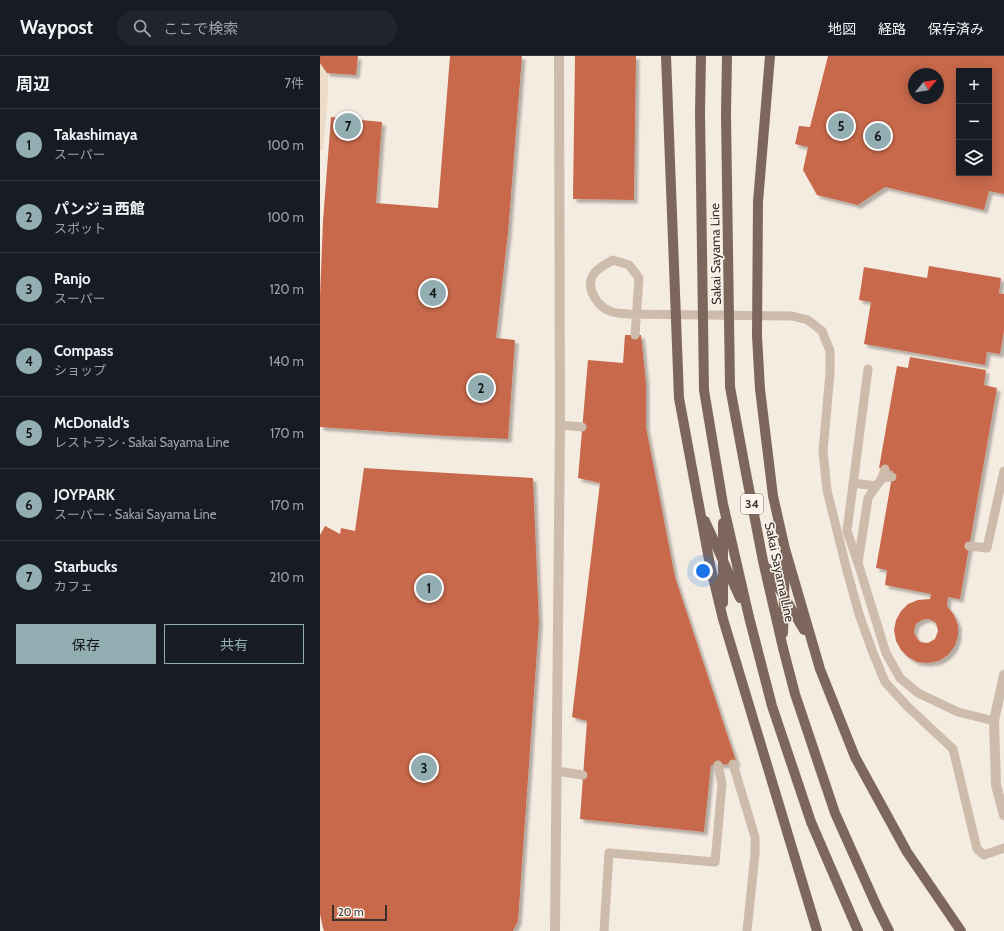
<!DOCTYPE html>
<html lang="ja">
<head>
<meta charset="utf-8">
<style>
  :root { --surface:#171b24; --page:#20242c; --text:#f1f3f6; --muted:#9ea1a6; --line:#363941; --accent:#92aeb2 }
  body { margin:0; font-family:Cabin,"Noto Sans JP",sans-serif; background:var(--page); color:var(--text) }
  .controls { position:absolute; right:12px; top:12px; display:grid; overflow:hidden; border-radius:0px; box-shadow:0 2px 10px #0003 }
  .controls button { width:36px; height:36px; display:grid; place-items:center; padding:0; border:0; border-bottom:1px solid var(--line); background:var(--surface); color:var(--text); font:20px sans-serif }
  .compass { position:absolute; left:588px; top:12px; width:36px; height:36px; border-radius:50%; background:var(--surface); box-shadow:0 2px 10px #0003; rotate:60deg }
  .scale { position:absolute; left:12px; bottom:10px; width:55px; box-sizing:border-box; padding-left:4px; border:2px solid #3b302b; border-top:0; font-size:11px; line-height:14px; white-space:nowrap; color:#3b302b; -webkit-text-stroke:3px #fbf5ee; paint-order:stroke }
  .you { position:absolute; left:383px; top:515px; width:14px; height:14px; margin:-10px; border:3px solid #fff; border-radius:50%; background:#1a73e8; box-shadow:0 0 0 6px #1a73e833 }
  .badge { display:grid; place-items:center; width:26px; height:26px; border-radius:50%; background:var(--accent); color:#111; font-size:13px; font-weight:700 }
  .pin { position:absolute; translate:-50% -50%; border:2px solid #fff; box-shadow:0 1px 4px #0006 }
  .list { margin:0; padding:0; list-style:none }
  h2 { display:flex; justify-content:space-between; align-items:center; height:52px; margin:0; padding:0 16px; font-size:17px }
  h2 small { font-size:13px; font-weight:400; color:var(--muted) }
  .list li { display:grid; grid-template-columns:26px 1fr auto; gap:12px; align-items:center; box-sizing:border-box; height:72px; padding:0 16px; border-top:1px solid var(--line) }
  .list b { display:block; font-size:15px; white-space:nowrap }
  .list p { margin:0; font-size:13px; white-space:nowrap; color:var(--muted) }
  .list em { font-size:13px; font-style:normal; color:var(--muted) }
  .actions { display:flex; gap:8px; padding:12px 16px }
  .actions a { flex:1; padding:9px 0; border:1px solid var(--accent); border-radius:0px; text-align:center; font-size:14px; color:var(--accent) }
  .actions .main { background:var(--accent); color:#111 }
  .icon { flex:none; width:22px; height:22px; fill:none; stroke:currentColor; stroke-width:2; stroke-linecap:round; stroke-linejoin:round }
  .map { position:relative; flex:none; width:684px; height:875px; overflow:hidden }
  header { display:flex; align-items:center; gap:24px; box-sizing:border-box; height:56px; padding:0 20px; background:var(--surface); border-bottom:1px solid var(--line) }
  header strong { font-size:19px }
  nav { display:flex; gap:22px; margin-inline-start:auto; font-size:14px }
  .search { width:280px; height:36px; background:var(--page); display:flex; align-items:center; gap:10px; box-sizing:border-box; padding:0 14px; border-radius:22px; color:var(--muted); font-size:15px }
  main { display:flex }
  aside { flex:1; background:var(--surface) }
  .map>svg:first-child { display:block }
  .plaza { fill:#ecdcc8 }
  .building { fill:#c8694b; fill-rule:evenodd; filter:url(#shadow) }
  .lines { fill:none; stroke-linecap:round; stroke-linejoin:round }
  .service { stroke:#cdbbac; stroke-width:9 }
  .tertiary { stroke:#cdbbac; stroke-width:10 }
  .primary { stroke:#7d675c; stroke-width:10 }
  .labels { text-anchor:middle; stroke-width:3; stroke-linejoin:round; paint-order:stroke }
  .shield { fill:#fbf5ee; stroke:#756b66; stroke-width:1 }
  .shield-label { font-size:12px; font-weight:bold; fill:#3b302b }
  .street-label { font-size:13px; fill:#3b302b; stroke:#fbf5ee }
</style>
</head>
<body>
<header>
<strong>Waypost</strong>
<div class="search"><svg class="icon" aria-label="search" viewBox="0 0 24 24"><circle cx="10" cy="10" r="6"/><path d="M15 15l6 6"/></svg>ここで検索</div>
<nav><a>地図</a><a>経路</a><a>保存済み</a></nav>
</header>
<main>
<aside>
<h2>周辺<small>7件</small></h2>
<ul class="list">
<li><span class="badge">1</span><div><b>Takashimaya</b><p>スーパー</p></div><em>100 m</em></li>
<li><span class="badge">2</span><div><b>パンジョ西館</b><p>スポット</p></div><em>100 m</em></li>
<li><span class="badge">3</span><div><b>Panjo</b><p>スーパー</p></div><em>120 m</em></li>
<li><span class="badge">4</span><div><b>Compass</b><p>ショップ</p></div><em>140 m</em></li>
<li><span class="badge">5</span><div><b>McDonald's</b><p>レストラン · Sakai Sayama Line</p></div><em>170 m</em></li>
<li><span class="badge">6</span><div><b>JOYPARK</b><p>スーパー · Sakai Sayama Line</p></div><em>170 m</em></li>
<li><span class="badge">7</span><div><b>Starbucks</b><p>カフェ</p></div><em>210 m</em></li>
</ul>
<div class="actions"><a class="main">保存</a><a>共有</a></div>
</aside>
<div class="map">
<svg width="684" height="875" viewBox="0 0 684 875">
  <defs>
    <filter id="shadow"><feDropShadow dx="3.5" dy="3.5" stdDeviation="1" flood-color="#0004"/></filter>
  </defs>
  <rect width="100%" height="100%" fill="#f4ebe1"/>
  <!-- plaza -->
  <path class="plaza" d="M 0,7 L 8,17 L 8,39 L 3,94 L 0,94 Z"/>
  <!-- building -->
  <g class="building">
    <path d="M 0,0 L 38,0 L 36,19 L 7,17 L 0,7 Z"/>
    <path d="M 130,0 L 202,0 L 188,177 L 176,282 L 195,284 L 188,383 L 127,380 L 0,371 L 0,240 L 3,165 L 11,61 L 62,66 L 56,147 L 118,152 Z"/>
    <path d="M 255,0 L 316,0 L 314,144 L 253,143 Z"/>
    <path d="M 508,0 L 684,0 L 684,138 L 669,135 L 664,154 L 565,131 L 538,149 L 497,139 L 483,114 L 488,91 L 475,88 L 479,70 L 490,71 ZM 639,15 L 669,15 L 669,117 L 639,117 ZM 594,18 L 618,18 L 618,42 L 594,42 Z"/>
    <path d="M 609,210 L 681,222 L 679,237 L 684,238 L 684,275 L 680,298 L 667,296 L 665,309 L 544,288 L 551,246 L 539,244 L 544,211 L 607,222 Z"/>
    <path d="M 305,279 L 321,279 L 326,327 L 326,371 L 355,521 L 417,708 L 391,709 L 384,776 L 260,763 L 267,665 L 252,661 L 280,427 L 258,422 L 268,304 L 303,307 Z"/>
    <path d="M 590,301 L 666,314 L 664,329 L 677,332 L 640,543 L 628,541 L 627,550 L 634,559 L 638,569 L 638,580 L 635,590 L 628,599 L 619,605 L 608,607 L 597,606 L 588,601 L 581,594 L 576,585 L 574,574 L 576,564 L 581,555 L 588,548 L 598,544 L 610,543 L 611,538 L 565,529 L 567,514 L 556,512 L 573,415 L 559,412 L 577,310 L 588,312 ZM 606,563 L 609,563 L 616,567 L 618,575 L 615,583 L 608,587 L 600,586 L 595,579 L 594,575 L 596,568 L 602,564 Z"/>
    <path d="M 44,412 L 213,422 L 219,566 L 198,865 L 193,875 L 4,875 L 3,872 L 0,858 L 0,479 L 5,470 L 20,478 L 21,472 L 35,475 Z"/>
  </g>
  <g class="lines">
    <!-- service -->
    <g class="service">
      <path d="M 315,279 L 319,222 L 309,209 L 293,204 C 286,208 277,212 273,219 C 265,232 278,251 290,255 C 295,258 303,257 309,258 L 472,260 L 488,264 L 502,275 L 510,295 L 510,317 L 503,395 L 507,434 L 526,511 L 539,558 L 553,597 L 565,626 L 587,650 L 633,693 L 657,793 L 664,799 L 684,792"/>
      <path d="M 548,313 L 527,475 L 538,507 L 566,597 L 580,622 L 598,637 L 638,656 L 674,665"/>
      <path d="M 240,369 L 262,371"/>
      <path d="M 562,422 L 572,421"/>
      <path d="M 533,427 L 556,430"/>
      <path d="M 649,490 L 667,492 L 684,415"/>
      <path d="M 538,507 L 548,442 L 562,422 L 565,413"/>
      <path d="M 413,708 L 435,781 L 435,798 L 427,875"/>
      <path d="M 236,715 L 263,719"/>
      <path d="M 284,875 L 289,797 L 395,806 L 402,728 L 398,709"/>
    </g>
    <!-- tertiary -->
    <g class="tertiary">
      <path d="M 684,619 L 674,665 L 676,729 L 684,759"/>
      <path d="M 235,875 L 240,369 L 239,0"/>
    </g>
    <!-- primary -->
    <g class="primary">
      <path d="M 346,0 L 359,342 L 390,509 L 403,563 L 497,875"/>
      <path d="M 381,0 L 380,57 L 384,334 L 403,448 L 429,561 L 452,650 L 491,766 L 538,875"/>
      <path d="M 407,0 L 406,58 L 410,331 L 425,412 L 443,505 L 463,592 L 475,638 L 515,757 L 557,851 L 569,875"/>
      <path d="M 450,0 L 438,146 L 437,280 L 440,333 L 453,440 L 465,493 L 500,613 L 535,701 L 587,796 L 641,875"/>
      <path d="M 385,465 L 420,542"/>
      <path d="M 447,512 L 484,574"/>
      <path d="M 403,547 L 403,467"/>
      <path d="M 463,577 L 465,505"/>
    </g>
  </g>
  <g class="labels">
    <!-- shield labels -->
    <rect class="shield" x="421" y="438" width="22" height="20" rx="3"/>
    <g class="shield-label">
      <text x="432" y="452">34</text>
    </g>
    <!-- street labels -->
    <g class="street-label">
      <text transform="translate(395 198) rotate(-91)" y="5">Sakai Sayama Line</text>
      <text transform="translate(460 516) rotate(78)" y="5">Sakai Sayama Line</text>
    </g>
  </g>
</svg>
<div class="controls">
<button>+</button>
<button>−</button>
<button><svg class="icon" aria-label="layers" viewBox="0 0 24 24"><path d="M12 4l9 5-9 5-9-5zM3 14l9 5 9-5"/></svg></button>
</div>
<svg class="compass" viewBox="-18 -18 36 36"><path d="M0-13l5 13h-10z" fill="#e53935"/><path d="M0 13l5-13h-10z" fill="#9ea1a6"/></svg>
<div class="scale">20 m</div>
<div class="you"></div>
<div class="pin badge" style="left:109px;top:532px">1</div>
<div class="pin badge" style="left:161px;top:332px">2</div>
<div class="pin badge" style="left:104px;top:712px">3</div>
<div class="pin badge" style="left:113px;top:237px">4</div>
<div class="pin badge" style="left:521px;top:70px">5</div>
<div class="pin badge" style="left:558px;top:80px">6</div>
<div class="pin badge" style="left:28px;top:70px">7</div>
</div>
</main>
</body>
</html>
